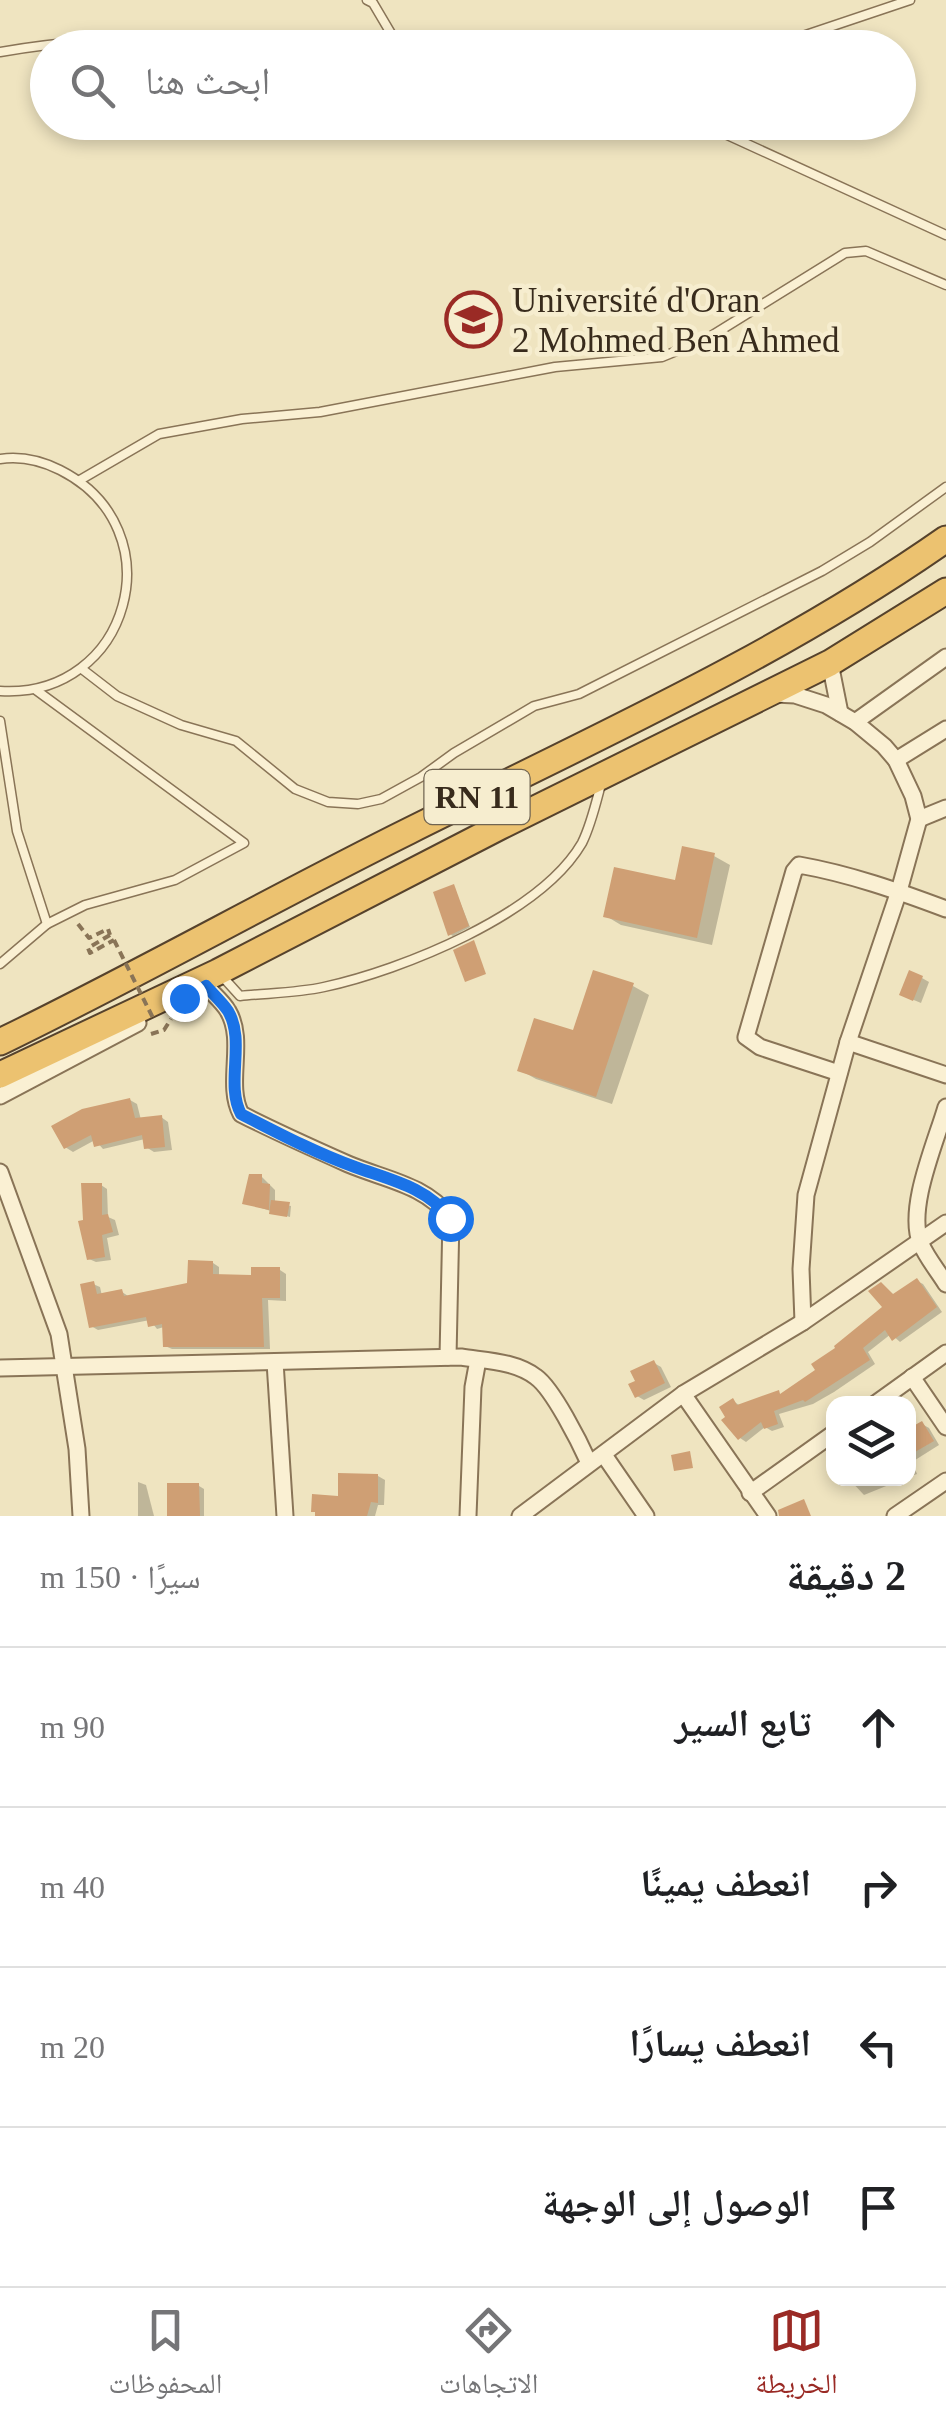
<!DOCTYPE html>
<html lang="ar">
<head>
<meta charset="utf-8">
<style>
  :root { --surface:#fff; --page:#f6f6f6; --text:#202124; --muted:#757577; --line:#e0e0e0; --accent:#9a2a25 }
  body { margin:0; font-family:"Times New Roman","Noto Naskh Arabic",serif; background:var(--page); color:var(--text); direction:rtl }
  .controls { position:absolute; right:30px; bottom:30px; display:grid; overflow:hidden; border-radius:20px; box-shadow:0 5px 15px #0003 }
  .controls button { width:90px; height:90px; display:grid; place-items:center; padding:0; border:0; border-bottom:2px solid var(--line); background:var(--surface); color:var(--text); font:50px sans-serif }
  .stop { position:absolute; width:30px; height:30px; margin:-22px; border:8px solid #1a73e8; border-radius:50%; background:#fff }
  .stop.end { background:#1a73e8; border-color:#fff; box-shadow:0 2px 10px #0008 }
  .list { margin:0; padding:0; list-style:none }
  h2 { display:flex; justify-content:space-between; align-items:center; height:130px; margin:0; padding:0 40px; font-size:42px }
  h2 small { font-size:32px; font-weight:400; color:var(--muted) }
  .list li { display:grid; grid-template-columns:65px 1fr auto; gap:30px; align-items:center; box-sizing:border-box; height:160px; padding:0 40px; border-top:2px solid var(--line) }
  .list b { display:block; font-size:38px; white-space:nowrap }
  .list em { font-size:32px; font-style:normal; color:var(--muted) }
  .icon { flex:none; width:55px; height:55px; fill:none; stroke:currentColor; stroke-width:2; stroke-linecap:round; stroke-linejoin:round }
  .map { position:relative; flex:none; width:946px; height:1516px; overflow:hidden; direction:ltr }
  .search { position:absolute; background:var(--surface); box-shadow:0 5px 15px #0003; left:30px; right:30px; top:30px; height:110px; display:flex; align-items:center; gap:25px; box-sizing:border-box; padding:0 35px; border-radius:55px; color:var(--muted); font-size:38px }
  .sheet { height:770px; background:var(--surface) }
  nav { display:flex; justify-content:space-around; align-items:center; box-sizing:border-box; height:140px; border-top:2px solid var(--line); background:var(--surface); font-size:28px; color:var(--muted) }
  nav a { display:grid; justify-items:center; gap:5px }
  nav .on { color:var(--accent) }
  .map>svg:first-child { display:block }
  .shadow { fill:#0003 }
  .building { fill:#cf9f74 }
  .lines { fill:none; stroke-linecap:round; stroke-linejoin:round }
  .service-casing { stroke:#897457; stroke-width:11 }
  .minor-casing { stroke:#897457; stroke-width:19 }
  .trunk-casing { stroke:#56422c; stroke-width:29 }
  .path { stroke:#897457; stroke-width:4; stroke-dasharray:8 5; stroke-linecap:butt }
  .service { stroke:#faf0d3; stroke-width:8 }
  .minor { stroke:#faf0d3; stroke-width:15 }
  .trunk { stroke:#ecc270; stroke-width:25 }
  .path-bridge { stroke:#897457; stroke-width:4; stroke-dasharray:8 5; stroke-linecap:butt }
  .route { stroke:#1a73e8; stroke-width:12 }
  .labels { text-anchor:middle; stroke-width:9; stroke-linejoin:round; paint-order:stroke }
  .shield { fill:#f6edcf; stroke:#716552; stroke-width:2.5 }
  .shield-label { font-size:32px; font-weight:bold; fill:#382b1c }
  .poi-label { font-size:35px; fill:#382b1c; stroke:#f6edcf; text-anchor:start }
</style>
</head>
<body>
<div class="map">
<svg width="946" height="1516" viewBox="0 0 946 1516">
  <rect width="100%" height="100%" fill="#efe4c0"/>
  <!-- shadow -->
  <g class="shadow">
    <path d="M 714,856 L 730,865 L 712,945 L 621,925 L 606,916 L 677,883 Z"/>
    <path d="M 454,887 L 470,927 L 453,936 L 450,934 Z"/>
    <path d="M 922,978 L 929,982 L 921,1003 L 909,998 Z"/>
    <path d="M 633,986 L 649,995 L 612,1104 L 536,1079 L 520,1070 L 574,1034 Z"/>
    <path d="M 130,1100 L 137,1104 L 141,1120 L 161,1117 L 168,1122 L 172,1150 L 154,1152 L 146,1147 L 145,1139 L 103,1149 L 95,1140 L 73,1152 L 65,1147 Z"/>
    <path d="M 261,1176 L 275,1190 L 275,1203 L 291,1206 L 290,1217 L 245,1203 Z"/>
    <path d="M 101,1185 L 107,1189 L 108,1217 L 115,1220 L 119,1235 L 107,1238 L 111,1260 L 96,1262 L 89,1259 L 85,1222 Z"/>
    <path d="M 213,1263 L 219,1267 L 219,1276 L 253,1277 L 280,1270 L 286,1274 L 286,1301 L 268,1300 L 270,1349 L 172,1349 L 165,1346 L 164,1327 L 157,1329 L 150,1320 L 98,1330 L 91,1326 L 93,1284 L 100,1287 L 102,1296 L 122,1292 L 128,1296 L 190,1285 Z"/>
    <path d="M 917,1281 L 923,1284 L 942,1312 L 900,1342 L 891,1334 L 868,1352 L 875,1364 L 834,1392 L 813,1404 L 779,1414 L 784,1427 L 772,1431 L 765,1427 L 746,1442 L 740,1438 L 733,1401 L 739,1405 L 778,1393 L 783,1395 L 818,1371 L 886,1308 L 881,1284 L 895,1296 Z"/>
    <path d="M 654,1363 L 661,1367 L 671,1387 L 644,1400 L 637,1396 Z"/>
    <path d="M 922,1424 L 929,1428 L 939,1445 L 912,1462 L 917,1474 L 908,1477 L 908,1432 Z"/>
    <path d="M 378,1476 L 385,1480 L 384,1505 L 378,1505 L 375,1516 L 353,1516 Z"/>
    <path d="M 848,1478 L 906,1478 L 864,1495 Z"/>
    <path d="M 138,1482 L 146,1485 L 154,1516 L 138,1516 Z"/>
    <path d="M 199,1486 L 204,1489 L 204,1516 L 170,1516 Z"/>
  </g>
  <!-- building -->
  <g class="building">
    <path d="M 682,846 L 715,853 L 697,938 L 603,917 L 614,867 L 675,880 Z"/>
    <path d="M 454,884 L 469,926 L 448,936 L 433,892 Z"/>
    <path d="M 474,940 L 486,974 L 465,982 L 453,950 Z"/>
    <path d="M 593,970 L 634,983 L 596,1097 L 517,1071 L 534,1018 L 573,1030 Z"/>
    <path d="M 909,970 L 923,976 L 913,1001 L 899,995 Z"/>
    <path d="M 130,1098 L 135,1118 L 162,1115 L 165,1147 L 144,1149 L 142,1135 L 94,1147 L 91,1135 L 64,1149 L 51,1126 L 82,1109 Z"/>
    <path d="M 249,1174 L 262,1174 L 262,1183 L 270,1184 L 269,1210 L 242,1204 Z"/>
    <path d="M 81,1183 L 102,1183 L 102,1215 L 108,1214 L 113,1232 L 102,1235 L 105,1257 L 87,1260 L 78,1221 L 83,1220 Z"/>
    <path d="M 271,1200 L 290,1202 L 287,1217 L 269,1214 Z"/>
    <path d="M 188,1260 L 213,1261 L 213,1274 L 251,1275 L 251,1267 L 280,1267 L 280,1298 L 262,1298 L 264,1347 L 163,1347 L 162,1324 L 148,1327 L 146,1317 L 89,1328 L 80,1284 L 94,1281 L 97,1294 L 122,1289 L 124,1296 L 187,1283 Z"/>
    <path d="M 917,1278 L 937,1307 L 892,1341 L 885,1330 L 863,1348 L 870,1360 L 805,1402 L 803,1400 L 774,1411 L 778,1424 L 764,1429 L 761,1422 L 738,1440 L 721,1420 L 725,1417 L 719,1407 L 733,1398 L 737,1405 L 779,1390 L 780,1394 L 815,1370 L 811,1364 L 835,1348 L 834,1346 L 882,1307 L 868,1291 L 881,1282 L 893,1294 Z"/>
    <path d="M 654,1360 L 665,1383 L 635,1398 L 628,1384 L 635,1381 L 630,1371 Z"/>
    <path d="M 922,1421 L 934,1441 L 908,1456 L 908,1429 Z"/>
    <path d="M 690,1451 L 693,1468 L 674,1471 L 671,1455 Z"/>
    <path d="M 338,1473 L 378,1474 L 378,1503 L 371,1502 L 367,1516 L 315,1516 L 315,1512 L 311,1512 L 312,1494 L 338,1496 Z"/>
    <path d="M 167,1483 L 199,1483 L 200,1516 L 167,1516 Z"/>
    <path d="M 804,1499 L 811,1516 L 779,1516 L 778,1510 Z"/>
  </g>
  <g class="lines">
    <defs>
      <g id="service">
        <path d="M 367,0 L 373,3 L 399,47"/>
        <path d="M 767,48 L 910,0"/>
        <path d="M 0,52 C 127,30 273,34 401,48"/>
        <path d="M 699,122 L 946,235"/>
        <path d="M 0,459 C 20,456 42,461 60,470 C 177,529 130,699 0,691"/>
        <path d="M 80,480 L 159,434 L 242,419 L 320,412 L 555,367 L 662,357 L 708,338 L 845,253 L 866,251 L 946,285"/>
        <path d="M 82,669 L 117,696 L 181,725 L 236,741 L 295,789 L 328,802 L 358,804 L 381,799 L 421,777 L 454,753 L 534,706 L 579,694 L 822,571 L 870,542 L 946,487"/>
        <path d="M 0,721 L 17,831 L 47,924 L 85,905 L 175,880 L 244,843 L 36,690"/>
        <path d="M 0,964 L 47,924"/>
        <path d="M 221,975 L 240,996 C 268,993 297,993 324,987 C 402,970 540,915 582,843 C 591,825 596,803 601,784"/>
      </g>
      <g id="minor">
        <path d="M 830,663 L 840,713"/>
        <path d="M 775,694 L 795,695 L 826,705 L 855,722 L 884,746 L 896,760 L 913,796 L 919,819 L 899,891 L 848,1042 L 806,1195 L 801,1269 L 803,1322"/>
        <path d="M 855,722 L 946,657"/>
        <path d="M 896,760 L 946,729"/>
        <path d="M 919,819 L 946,808"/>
        <path d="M 206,986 C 213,994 223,1002 228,1011 C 246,1041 225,1084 241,1114 C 276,1132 312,1148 348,1164 C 386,1180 424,1184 451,1218 L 448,1357"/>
        <path d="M 848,1042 L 946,1075"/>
        <path d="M 839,1073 L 760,1047 L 746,1037 L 794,871 L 799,865 C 850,874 898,891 946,909"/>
        <path d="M 0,1096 L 138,1023"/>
        <path d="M 946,1107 C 936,1142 906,1209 921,1244 C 927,1258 938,1271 946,1284"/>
        <path d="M 0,1172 L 59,1334 L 77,1449 L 81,1516"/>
        <path d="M 275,1362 L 285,1516"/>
        <path d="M 0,1368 L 461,1357 C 486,1361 515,1361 536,1377 C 553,1389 580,1443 589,1463"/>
        <path d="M 912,1377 L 946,1427"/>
        <path d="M 683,1394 L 768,1516"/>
        <path d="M 875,1404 L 946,1353"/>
        <path d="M 604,1455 L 646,1516"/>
        <path d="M 750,1493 L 834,1433"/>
        <path d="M 468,1516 L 473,1387 L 478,1360"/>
        <path d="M 520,1516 L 683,1394 L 803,1322 L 946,1223"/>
        <path d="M 895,1516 L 946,1481"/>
      </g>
      <g id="trunk">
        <path d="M 0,1042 C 138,975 272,899 409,831 C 591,740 779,656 946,539"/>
        <path d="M 0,1075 L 218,972 L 499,827 L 830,663 L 946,591"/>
      </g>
    </defs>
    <!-- service casing -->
    <use href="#service" class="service-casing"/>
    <!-- minor casing -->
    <use href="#minor" class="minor-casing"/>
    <!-- trunk casing -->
    <use href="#trunk" class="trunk-casing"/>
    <!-- path -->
    <g class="path">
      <path d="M 78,924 L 89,938 L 108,929 L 110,935"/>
      <path d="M 110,935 L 88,948 L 90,953 L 114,940"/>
      <path d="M 151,1034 L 164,1030 L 171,1019"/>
    </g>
    <!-- service -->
    <use href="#service" class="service"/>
    <!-- minor -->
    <use href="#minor" class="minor"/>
    <!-- trunk -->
    <use href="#trunk" class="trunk"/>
    <!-- path-bridge -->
    <path class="path-bridge" d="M 114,940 L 154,1020"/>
  </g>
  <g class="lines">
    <!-- route -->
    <path class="route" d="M 184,998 L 206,986 C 213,994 222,1002 228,1011 C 246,1041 225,1084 241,1114 C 278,1133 316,1153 355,1167 C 391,1180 426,1187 450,1218"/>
  </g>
  <!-- icons -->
  <defs>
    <symbol id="university-ring" viewBox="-11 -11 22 22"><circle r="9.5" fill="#f6edcf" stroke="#9a2a25" stroke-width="1.5"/><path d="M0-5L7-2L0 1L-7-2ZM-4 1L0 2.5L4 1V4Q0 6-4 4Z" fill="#9a2a25"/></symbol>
  </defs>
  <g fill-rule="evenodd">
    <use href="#university-ring" x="442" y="288" width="63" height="63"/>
  </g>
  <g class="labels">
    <!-- shield labels -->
    <rect class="shield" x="424.5" y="770" width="105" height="54" rx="8"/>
    <g class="shield-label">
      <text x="477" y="808">RN 11</text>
    </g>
    <!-- poi labels -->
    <g class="poi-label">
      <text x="512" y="312">Université d'Oran<tspan x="512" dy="40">2 Mohmed Ben Ahmed</tspan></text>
    </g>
  </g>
</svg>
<div class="controls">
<button><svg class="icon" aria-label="layers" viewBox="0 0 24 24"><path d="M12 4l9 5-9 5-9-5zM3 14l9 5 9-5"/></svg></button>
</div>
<div class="stop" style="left:450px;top:1218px"></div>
<div class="stop end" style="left:184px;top:998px"></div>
<div class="search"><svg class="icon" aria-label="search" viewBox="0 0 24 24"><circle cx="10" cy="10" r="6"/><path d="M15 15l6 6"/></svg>ابحث هنا</div>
</div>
<section class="sheet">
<h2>2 دقيقة<small>سيرًا · 150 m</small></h2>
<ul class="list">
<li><svg class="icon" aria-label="ahead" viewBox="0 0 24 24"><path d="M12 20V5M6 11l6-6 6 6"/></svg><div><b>تابع السير</b></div><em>90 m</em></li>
<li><svg class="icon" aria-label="right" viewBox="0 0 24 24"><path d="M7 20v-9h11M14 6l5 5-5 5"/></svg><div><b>انعطف يمينًا</b></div><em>40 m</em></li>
<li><svg class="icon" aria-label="left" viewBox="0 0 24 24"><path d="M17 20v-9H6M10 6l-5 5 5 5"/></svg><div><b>انعطف يسارًا</b></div><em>20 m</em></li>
<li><svg class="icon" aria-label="arrive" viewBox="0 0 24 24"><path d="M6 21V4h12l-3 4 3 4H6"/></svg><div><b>الوصول إلى الوجهة</b></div></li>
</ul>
</section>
<nav>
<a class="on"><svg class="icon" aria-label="map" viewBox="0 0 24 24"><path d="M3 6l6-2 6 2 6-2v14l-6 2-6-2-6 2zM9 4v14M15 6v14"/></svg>الخريطة</a>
<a><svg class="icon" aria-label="directions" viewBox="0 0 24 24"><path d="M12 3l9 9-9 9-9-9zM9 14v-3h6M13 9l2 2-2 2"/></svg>الاتجاهات</a>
<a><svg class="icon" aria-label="saved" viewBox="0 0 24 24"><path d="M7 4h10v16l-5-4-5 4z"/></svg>المحفوظات</a>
</nav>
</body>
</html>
